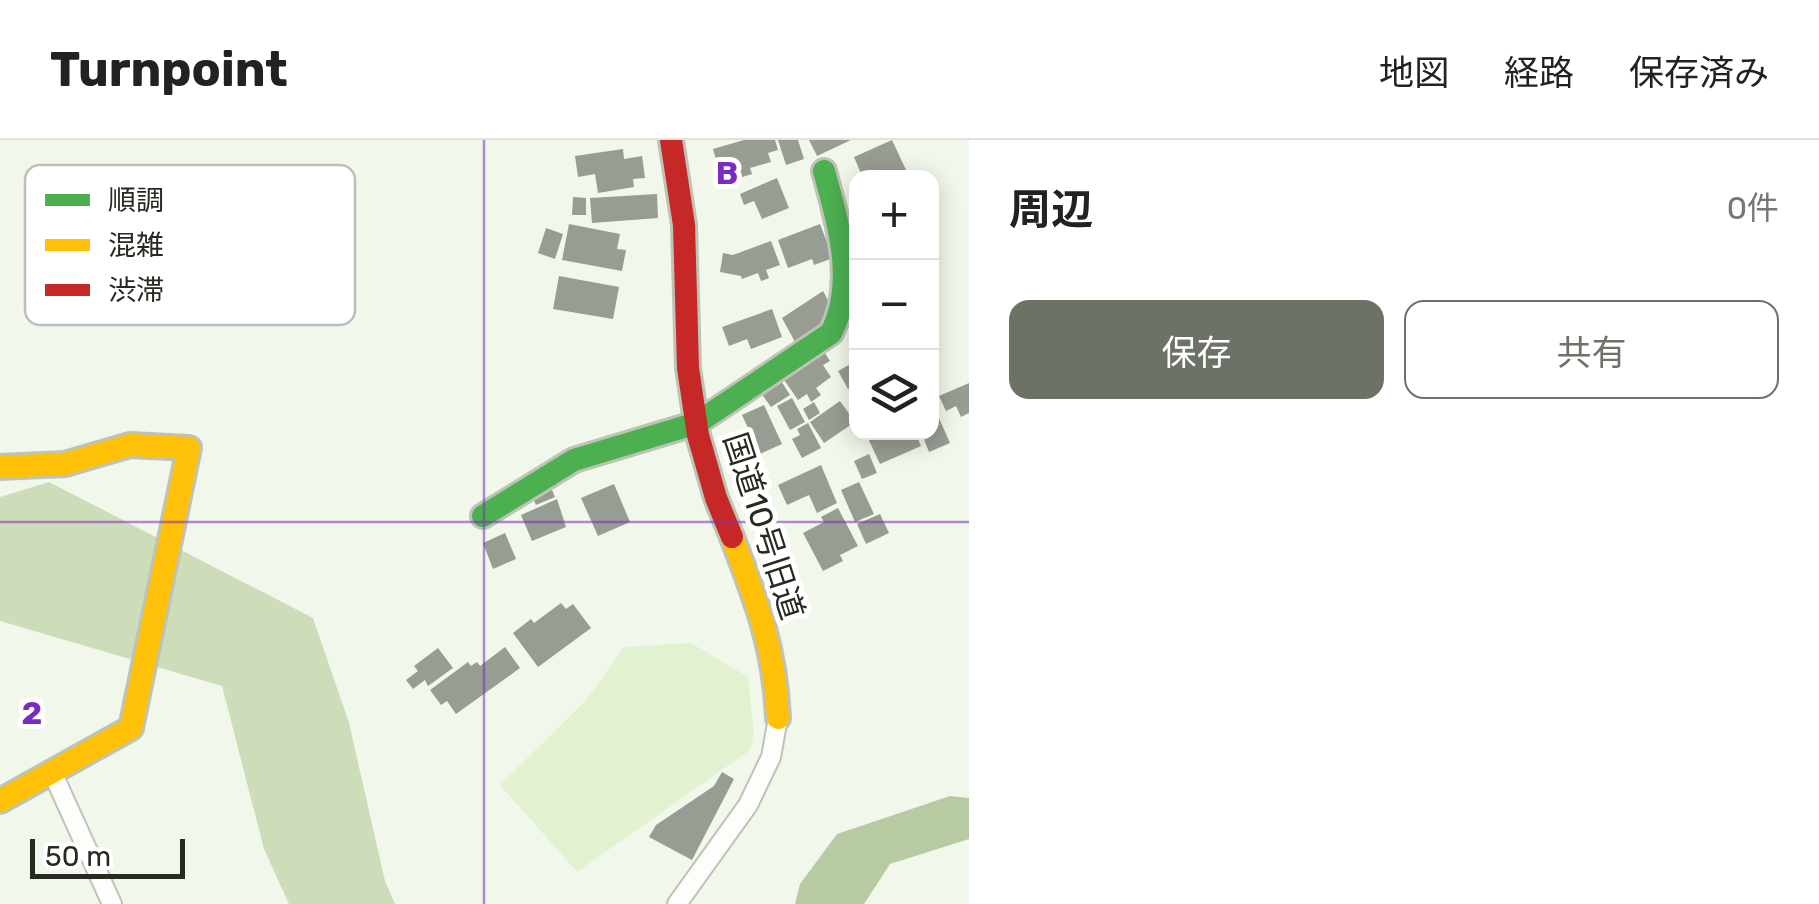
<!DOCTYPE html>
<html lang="ja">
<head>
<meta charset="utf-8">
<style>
  :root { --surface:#fff; --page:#f6f6f6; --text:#222; --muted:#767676; --line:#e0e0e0; --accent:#6d7267 }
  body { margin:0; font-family:Rubik,"Noto Sans JP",sans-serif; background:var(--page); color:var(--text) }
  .controls { position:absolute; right:30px; top:30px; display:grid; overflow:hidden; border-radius:20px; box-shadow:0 5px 25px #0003 }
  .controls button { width:90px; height:90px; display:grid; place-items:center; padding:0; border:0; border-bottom:2px solid var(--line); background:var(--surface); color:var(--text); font:50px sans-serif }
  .scale { position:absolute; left:30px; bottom:25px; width:155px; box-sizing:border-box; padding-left:10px; border:5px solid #262a21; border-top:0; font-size:28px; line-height:35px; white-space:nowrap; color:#262a21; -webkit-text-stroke:8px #fff; paint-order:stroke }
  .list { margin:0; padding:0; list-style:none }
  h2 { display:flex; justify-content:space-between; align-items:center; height:130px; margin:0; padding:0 40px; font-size:42px }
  h2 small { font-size:32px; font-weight:400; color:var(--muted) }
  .actions { display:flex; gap:20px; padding:30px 40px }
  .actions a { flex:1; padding:22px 0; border:2px solid var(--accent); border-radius:20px; text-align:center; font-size:35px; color:var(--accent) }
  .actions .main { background:var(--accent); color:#fff }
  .icon { flex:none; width:55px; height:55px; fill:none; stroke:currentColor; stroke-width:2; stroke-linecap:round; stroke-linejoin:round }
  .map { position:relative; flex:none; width:969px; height:764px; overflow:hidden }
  header { display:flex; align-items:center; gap:60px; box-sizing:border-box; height:140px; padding:0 50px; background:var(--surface); border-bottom:2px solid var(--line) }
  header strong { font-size:48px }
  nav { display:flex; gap:55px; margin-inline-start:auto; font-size:35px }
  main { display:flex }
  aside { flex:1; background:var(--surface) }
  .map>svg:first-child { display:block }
  .green { fill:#e2f2d1 }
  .forest { fill:#cdddba }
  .water { fill:#b7caa1 }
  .building { fill:#989d93 }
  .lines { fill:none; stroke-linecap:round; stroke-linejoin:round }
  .street-casing { stroke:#bec3b8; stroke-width:22 }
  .fast-casing { stroke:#bec3b8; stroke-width:28 }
  .slow-casing { stroke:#bec3b8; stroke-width:28 }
  .jam-casing { stroke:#bec3b8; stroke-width:28 }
  .street { stroke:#fdfefc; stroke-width:18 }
  .fast { stroke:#4caf50; stroke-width:22 }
  .slow { stroke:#ffc107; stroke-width:22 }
  .jam { stroke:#c62828; stroke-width:22 }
  .grid { fill:none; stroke:#7b2cbf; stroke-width:2.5; stroke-opacity:0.55 }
  .labels { text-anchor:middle; stroke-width:10; stroke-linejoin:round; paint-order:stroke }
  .street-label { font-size:32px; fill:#262a21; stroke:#fff }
  .key { fill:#fff; stroke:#bebfbc; stroke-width:2.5 }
  .key-label { font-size:28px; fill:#262a21 }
  .grid-label { font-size:32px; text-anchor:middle; font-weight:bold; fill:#7b2cbf; stroke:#fff; stroke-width:10; stroke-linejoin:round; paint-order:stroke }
</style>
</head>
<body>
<header>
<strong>Turnpoint</strong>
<nav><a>地図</a><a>経路</a><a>保存済み</a></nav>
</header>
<main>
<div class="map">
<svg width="969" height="764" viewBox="0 0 969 764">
  <rect width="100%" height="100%" fill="#f1f7ea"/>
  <!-- green -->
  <path class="green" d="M 691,503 L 748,537 L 754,594 L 749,611 L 577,732 L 500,645 L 586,560 L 624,507 Z"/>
  <!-- forest -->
  <path class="forest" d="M 49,342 L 313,478 L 349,583 L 385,741 L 395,764 L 289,764 L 264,709 L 222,546 L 0,481 L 0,357 Z"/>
  <!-- water -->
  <path class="water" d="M 950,656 L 969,658 L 969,699 L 890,724 L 864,764 L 795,764 L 800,744 L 837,694 Z"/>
  <!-- building -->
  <g class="building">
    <path d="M 744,0 L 775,0 L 778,10 L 768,13 L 771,22 L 750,28 L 752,34 L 723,43 L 713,9 Z"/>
    <path d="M 778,0 L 798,0 L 804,19 L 786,25 Z"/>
    <path d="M 809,0 L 851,0 L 817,16 Z"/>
    <path d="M 892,0 L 906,30 L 890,38 L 863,38 L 854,17 Z"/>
    <path d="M 623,9 L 624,19 L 642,16 L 645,38 L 633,39 L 634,47 L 598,53 L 595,34 L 578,37 L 575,16 Z"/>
    <path d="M 777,38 L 789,68 L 762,79 L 754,61 L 744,65 L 740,54 Z"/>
    <path d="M 657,54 L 658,78 L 592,83 L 590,58 Z"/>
    <path d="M 573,57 L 586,58 L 586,75 L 572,75 Z"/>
    <path d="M 569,84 L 620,94 L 617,109 L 626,110 L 622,131 L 562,120 Z"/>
    <path d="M 820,84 L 833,118 L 814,125 L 812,119 L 788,128 L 778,100 Z"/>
    <path d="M 546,88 L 563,94 L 555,119 L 538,113 Z"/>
    <path d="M 771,101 L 780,125 L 766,130 L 769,138 L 761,141 L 758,133 L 742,139 L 741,136 L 720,132 L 723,113 L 733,115 Z"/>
    <path d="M 559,136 L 619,147 L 613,179 L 553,169 Z"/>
    <path d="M 823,151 L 836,175 L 826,186 L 795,202 L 782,178 Z"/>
    <path d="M 772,169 L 782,197 L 751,209 L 747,199 L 729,206 L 722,187 Z"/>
    <path d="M 823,210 L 830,221 L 823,225 L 831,237 L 816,248 L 821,255 L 811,262 L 807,254 L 798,260 L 780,234 Z"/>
    <path d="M 856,221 L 856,244 L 848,249 L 838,231 Z"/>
    <path d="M 778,236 L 790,255 L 771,267 L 758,249 Z"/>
    <path d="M 969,243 L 969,273 L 961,277 L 956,266 L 946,271 L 939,256 Z"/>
    <path d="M 792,258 L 805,282 L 790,290 L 777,266 Z"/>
    <path d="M 840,261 L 855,282 L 824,303 L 810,282 Z"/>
    <path d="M 814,262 L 820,273 L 809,280 L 803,269 Z"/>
    <path d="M 764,265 L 782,304 L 760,314 L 742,275 Z"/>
    <path d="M 935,269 L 950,303 L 929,312 L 921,292 L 932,292 L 932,270 Z"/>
    <path d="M 808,283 L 821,308 L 802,318 L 792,299 L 800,295 L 797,289 Z"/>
    <path d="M 876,292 L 915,292 L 921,306 L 880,324 L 867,296 Z"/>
    <path d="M 869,314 L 877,333 L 862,339 L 854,321 Z"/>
    <path d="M 821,325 L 837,363 L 817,373 L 809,355 L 787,365 L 778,345 Z"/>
    <path d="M 859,342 L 874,374 L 855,382 L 841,350 Z"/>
    <path d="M 549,343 L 555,357 L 536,365 L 530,351 Z"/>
    <path d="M 614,344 L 630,382 L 598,396 L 581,358 Z"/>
    <path d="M 557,359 L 566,387 L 532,401 L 521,375 Z"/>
    <path d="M 838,368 L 858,406 L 840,415 L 843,421 L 823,431 L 803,393 L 824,382 L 821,377 Z"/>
    <path d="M 880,374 L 889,393 L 866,404 L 857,384 Z"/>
    <path d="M 505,393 L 516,419 L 493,429 L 483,403 Z"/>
    <path d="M 561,463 L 566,469 L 573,464 L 591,488 L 538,527 L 513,493 L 531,479 L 534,483 Z"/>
    <path d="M 505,507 L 520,528 L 456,574 L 447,561 L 441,565 L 430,550 L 468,522 L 471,526 L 477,522 L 480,526 Z"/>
    <path d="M 438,508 L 453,528 L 428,546 L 425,540 L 413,549 L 406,540 L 418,531 L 414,526 Z"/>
    <path d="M 722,632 L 734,639 L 692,720 L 649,697 L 656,685 L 714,646 Z"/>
  </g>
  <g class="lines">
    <defs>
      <g id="street">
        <path d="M 53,634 L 112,764"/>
        <path d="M 677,764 L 748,665 L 771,617 L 778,578"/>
      </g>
      <path id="fast" d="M 483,376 L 574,320 L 697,283 L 831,193 C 857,143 838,83 824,31"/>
      <g id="slow">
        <path d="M 0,327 L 65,324 L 130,305 L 189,308 L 131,588 L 0,661"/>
        <path d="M 732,397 C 757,462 775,508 778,578"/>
      </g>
      <path id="jam" d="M 671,0 L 684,85 L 688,228 L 698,295 L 716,358 L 732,397"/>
    </defs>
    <!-- street casing -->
    <use href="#street" class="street-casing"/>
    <!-- fast casing -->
    <use href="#fast" class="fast-casing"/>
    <!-- slow casing -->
    <use href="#slow" class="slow-casing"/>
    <!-- jam casing -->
    <use href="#jam" class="jam-casing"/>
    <!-- street -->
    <use href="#street" class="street"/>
    <!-- fast -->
    <use href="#fast" class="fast"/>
    <!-- slow -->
    <use href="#slow" class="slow"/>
    <!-- jam -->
    <use href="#jam" class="jam"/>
  </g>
  <!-- grid -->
  <path class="grid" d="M 484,0 L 484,764M 0,382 L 969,382"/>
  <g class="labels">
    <!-- street labels -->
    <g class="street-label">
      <text transform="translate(764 386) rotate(72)" y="11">国道10号旧道</text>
    </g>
  </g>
  <!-- legend -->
  <rect x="25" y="25" width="330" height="160" rx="15" class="key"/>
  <rect x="45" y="54" width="45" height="12" fill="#4caf50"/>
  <rect x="45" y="99" width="45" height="12" fill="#ffc107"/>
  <rect x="45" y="144" width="45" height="12" fill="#c62828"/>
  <g class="key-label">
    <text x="108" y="70">順調</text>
    <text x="108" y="115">混雑</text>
    <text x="108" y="160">渋滞</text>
  </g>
  <g class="grid-label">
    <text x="727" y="44">B</text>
    <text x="32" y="584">2</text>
  </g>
</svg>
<div class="controls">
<button>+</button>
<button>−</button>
<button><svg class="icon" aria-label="layers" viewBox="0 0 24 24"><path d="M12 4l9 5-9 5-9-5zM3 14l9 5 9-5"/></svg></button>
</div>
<div class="scale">50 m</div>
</div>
<aside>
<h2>周辺<small>0件</small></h2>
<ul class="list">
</ul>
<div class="actions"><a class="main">保存</a><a>共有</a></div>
</aside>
</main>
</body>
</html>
